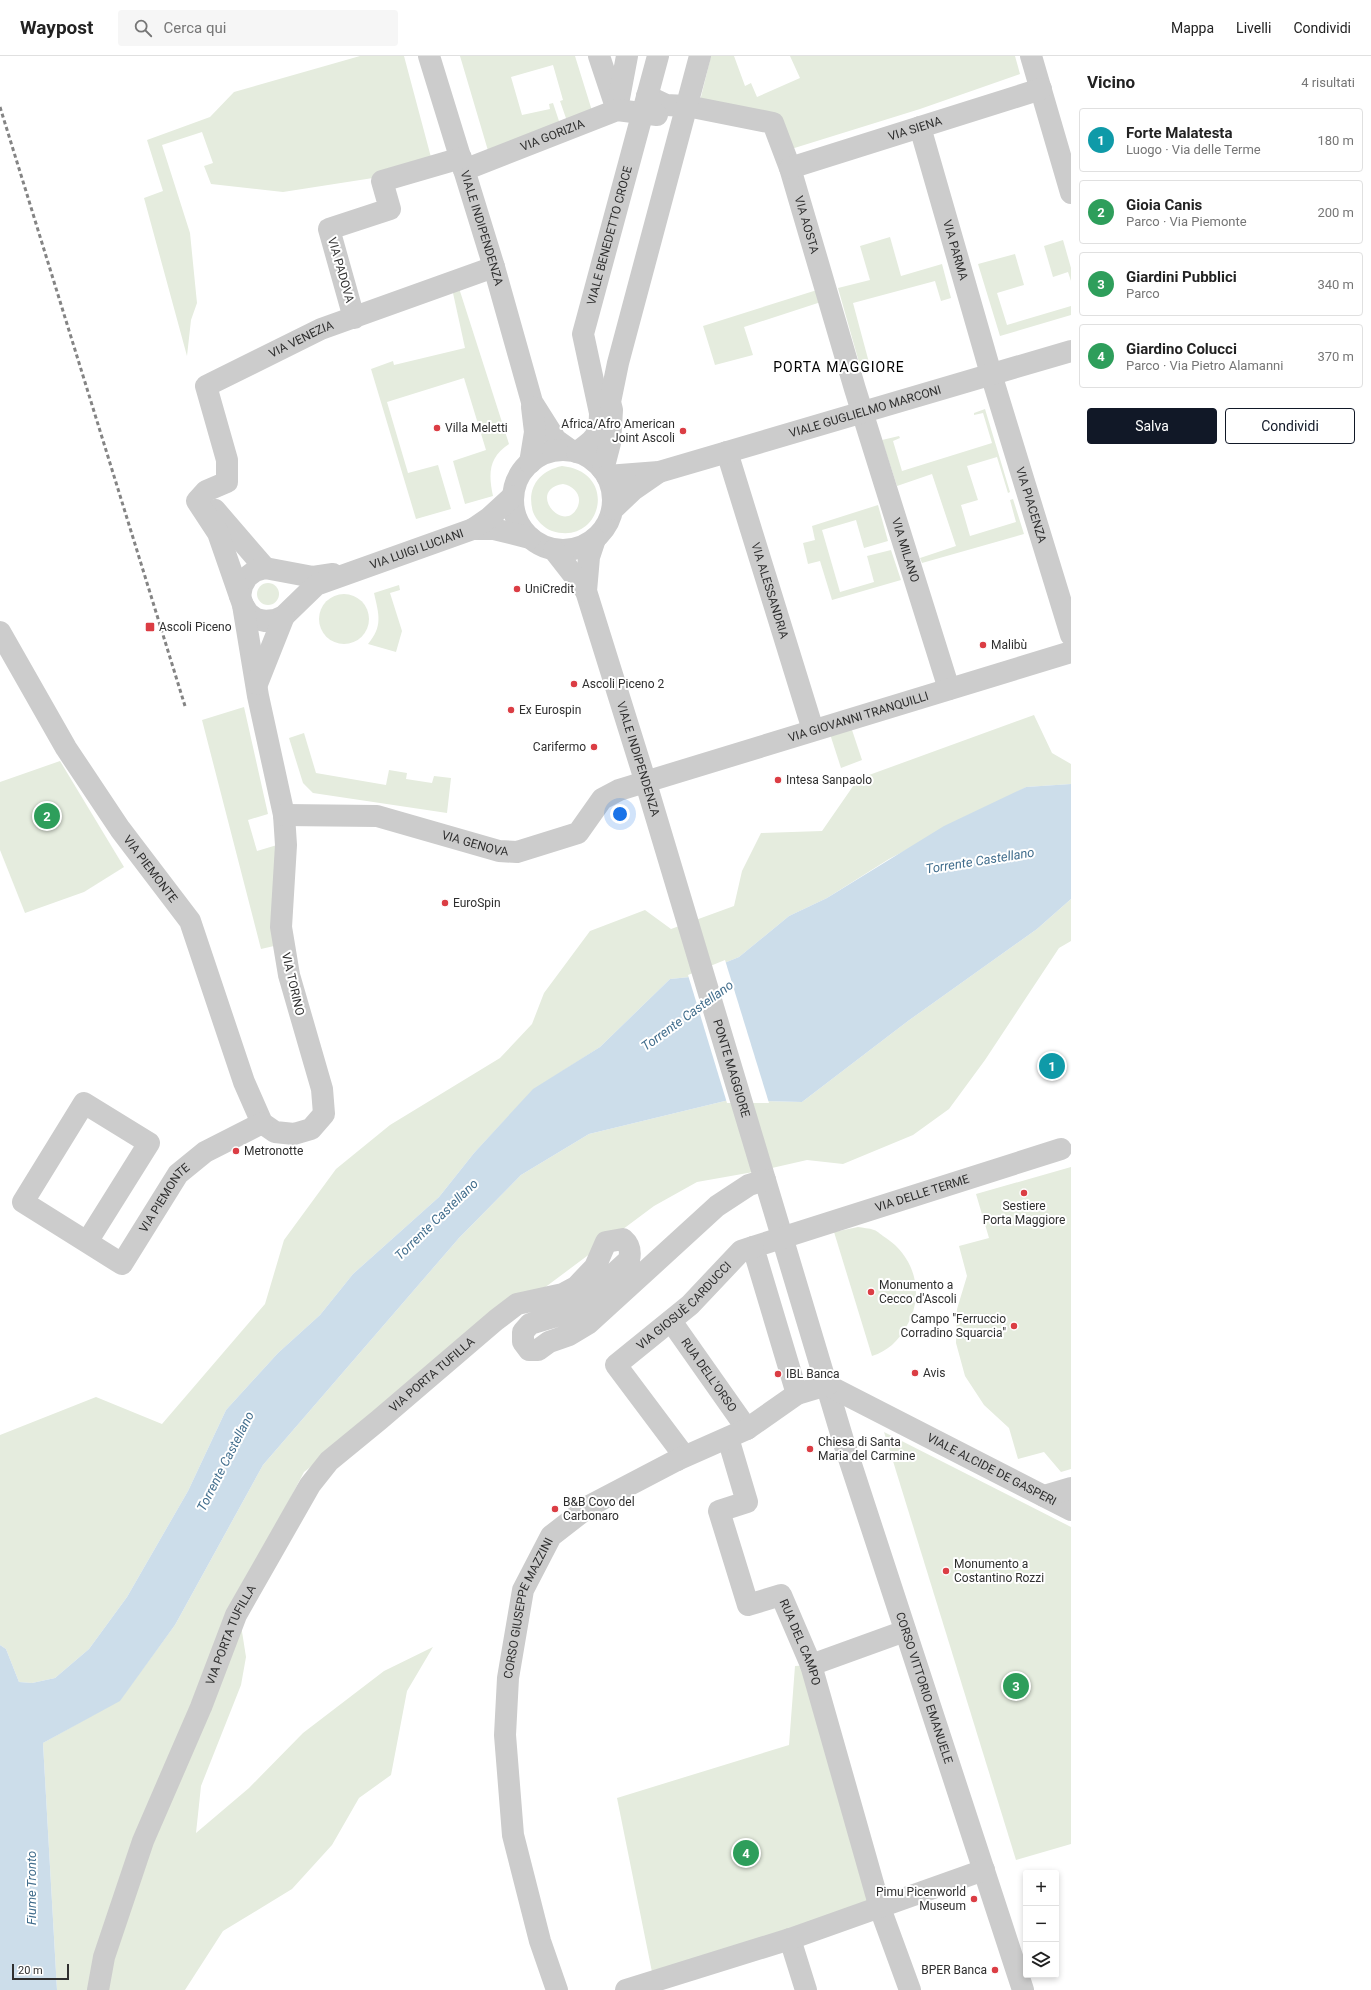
<!DOCTYPE html>
<html lang="it">
<head>
<meta charset="utf-8">
<style>
  :root { --surface:#fff; --page:#f6f6f6; --text:#222; --muted:#767676; --line:#e0e0e0; --accent:#111827 }
  body { margin:0; font-family:Roboto,sans-serif; background:var(--page); color:var(--text) }
  .controls { position:absolute; right:12px; bottom:12px; display:grid; overflow:hidden; border-radius:4px; box-shadow:0 2px 6px #0003 }
  .controls button { width:36px; height:36px; display:grid; place-items:center; padding:0; border:0; border-bottom:1px solid var(--line); background:var(--surface); color:var(--text); font:20px sans-serif }
  .scale { position:absolute; left:12px; bottom:10px; width:57px; box-sizing:border-box; padding-left:4px; border:2px solid #2f2f2f; border-top:0; font-size:11px; line-height:14px; white-space:nowrap; color:#2f2f2f; -webkit-text-stroke:3px #fff; paint-order:stroke }
  .you { position:absolute; left:620px; top:758px; width:14px; height:14px; margin:-10px; border:3px solid #fff; border-radius:50%; background:#1a73e8; box-shadow:0 0 0 6px #1a73e833 }
  .badge { display:grid; place-items:center; width:26px; height:26px; border-radius:50%; background:var(--accent); color:#fff; font-size:13px; font-weight:700 }
  .pin { position:absolute; translate:-50% -50%; border:2px solid #fff; box-shadow:0 1px 4px #0006 }
  .list { margin:0; padding:0; list-style:none }
  h2 { display:flex; justify-content:space-between; align-items:center; height:52px; margin:0; padding:0 16px; font-size:17px }
  h2 small { font-size:13px; font-weight:400; color:var(--muted) }
  .list li { display:grid; grid-template-columns:26px 1fr auto; gap:12px; align-items:center; box-sizing:border-box; height:64px; margin:0 8px 8px; padding:0 8px; border:1px solid var(--line); border-radius:4px }
  .list b { display:block; font-size:15px; white-space:nowrap }
  .list p { margin:0; font-size:13px; white-space:nowrap; color:var(--muted) }
  .list em { font-size:13px; font-style:normal; color:var(--muted) }
  .actions { display:flex; gap:8px; padding:12px 16px }
  .actions a { flex:1; padding:9px 0; border:1px solid var(--accent); border-radius:4px; text-align:center; font-size:14px; color:var(--accent) }
  .actions .main { background:var(--accent); color:#fff }
  .icon { flex:none; width:22px; height:22px; fill:none; stroke:currentColor; stroke-width:2; stroke-linecap:round; stroke-linejoin:round }
  .map { position:relative; flex:none; width:1071px; height:1934px; overflow:hidden }
  header { display:flex; align-items:center; gap:24px; box-sizing:border-box; height:56px; padding:0 20px; background:var(--surface); border-bottom:1px solid var(--line) }
  header strong { font-size:19px }
  nav { display:flex; gap:22px; margin-inline-start:auto; font-size:14px }
  .search { width:280px; height:36px; background:var(--page); display:flex; align-items:center; gap:10px; box-sizing:border-box; padding:0 14px; border-radius:4px; color:var(--muted); font-size:15px }
  main { display:flex }
  aside { flex:1; background:var(--surface) }
  .map>svg:first-child { display:block }
  .green { fill:#e5ecde; fill-rule:evenodd }
  .water { fill:#ccddea }
  .pier { fill:#fff }
  .lines { fill:none; stroke-linecap:round; stroke-linejoin:round }
  .minor { stroke:#ccc; stroke-width:22 }
  .rail { stroke:#848484; stroke-width:3; stroke-dasharray:4 3; stroke-linecap:butt }
  .poi-dot { fill:#db3d44; stroke:#fff; stroke-width:1.5 }
  .labels { text-anchor:middle; stroke-width:4; stroke-linejoin:round; paint-order:stroke }
  .street-label { font-size:12px; fill:#2f2f2f; stroke:#fff }
  .poi-label { font-size:12px; fill:#2f2f2f; stroke:#fff; text-anchor:start }
  .water-label { font-size:13px; font-style:italic; fill:#426e8d; stroke:#fff }
  .quarter-label { font-size:14px; letter-spacing:1px; fill:#000; stroke:#fff }
</style>
</head>
<body>
<header>
<strong>Waypost</strong>
<div class="search"><svg class="icon" aria-label="search" viewBox="0 0 24 24"><circle cx="10" cy="10" r="6"/><path d="M15 15l6 6"/></svg>Cerca qui</div>
<nav><a>Mappa</a><a>Livelli</a><a>Condividi</a></nav>
</header>
<main>
<div class="map">
<svg width="1071" height="1934" viewBox="0 0 1071 1934">
  <rect width="100%" height="100%" fill="#fff"/>
  <!-- green -->
  <g class="green">
    <path d="M 360,0 L 404,0 L 432,105 L 373,122 L 283,136 L 211,128 L 204,110 L 213,107 L 202,76 L 162,89 L 190,177 L 197,247 L 191,264 L 187,300 L 144,142 L 163,135 L 147,84 L 210,61 L 234,36 Z"/>
    <path d="M 460,0 L 575,0 L 593,58 L 568,68 L 560,45 L 563,44 L 553,9 L 511,21 L 522,59 L 550,53 L 549,48 L 553,47 L 561,71 L 489,98 Z"/>
    <path d="M 711,0 L 734,0 L 745,30 L 751,27 L 757,41 L 800,22 L 790,0 L 1015,0 L 1020,18 L 920,53 L 788,94 L 776,63 L 699,49 Z"/>
    <path d="M 890,181 L 901,220 L 942,208 L 951,242 L 941,245 L 935,225 L 853,247 L 871,314 L 862,317 L 838,232 L 870,224 L 860,190 Z"/>
    <path d="M 1063,184 L 1071,212 L 1071,225 L 1068,216 L 1053,221 L 1044,190 Z"/>
    <path d="M 1015,198 L 1024,229 L 997,237 L 1007,269 L 1071,250 L 1071,259 L 1000,280 L 978,208 Z"/>
    <path d="M 458,229 L 509,388 C 489,401 488,417 493,440 L 465,448 L 453,405 L 486,394 L 464,322 L 387,346 L 408,417 L 438,409 L 451,453 L 416,463 L 371,313 L 393,305 L 394,309 L 465,292 L 453,237 Z"/>
    <path d="M 817,234 L 821,246 L 744,271 L 753,299 L 715,309 L 703,270 Z"/>
    <path d="M 985,353 L 1010,436 L 1008,437 L 997,401 L 967,410 L 978,444 L 961,449 L 970,480 L 1016,466 L 1010,444 L 1013,443 L 1024,478 L 922,507 L 920,502 L 956,490 L 932,418 L 897,430 L 882,384 L 899,380 L 900,382 L 893,385 L 902,415 L 992,387 L 983,357 L 974,359 L 974,357 Z"/>
    <path d="M 562,410 C 620,416 601,491 552,475 C 544,472 536,464 533,456 C 526,432 539,415 562,410 ZM 563,428 C 574,430 582,439 578,450 C 565,481 525,434 563,428 Z"/>
    <path d="M 878,449 L 888,485 L 864,492 L 856,464 L 822,474 L 840,536 L 874,526 L 867,500 L 891,494 L 901,524 L 832,544 L 820,505 L 808,508 L 803,487 L 815,484 L 812,470 Z"/>
    <circle cx="268" cy="538" r="11"/>
    <path d="M 399,529 L 400,534 L 390,537 L 402,575 L 396,596 L 368,588 C 383,570 379,559 374,537 Z"/>
    <circle cx="344" cy="563" r="25"/>
    <path d="M 244,651 L 268,758 L 248,764 L 257,795 L 277,789 L 274,890 L 261,893 L 202,664 Z"/>
    <path d="M 1034,659 L 1052,697 L 1071,708 L 1071,728 L 1026,731 L 889,803 L 827,842 L 789,860 L 739,901 L 690,921 L 670,923 L 600,991 L 533,1034 L 474,1097 L 439,1141 L 353,1218 L 320,1259 L 278,1297 L 226,1354 L 188,1435 L 127,1541 L 89,1593 L 55,1622 L 32,1627 L 19,1626 L 6,1593 L 0,1589 L 0,1379 L 96,1341 L 162,1368 L 265,1248 L 284,1184 L 336,1113 L 390,1069 L 500,1002 L 532,968 L 544,937 L 590,875 L 645,854 L 671,873 L 734,850 L 742,815 L 761,777 L 822,775 L 858,723 Z"/>
    <path d="M 851,671 L 862,704 L 841,712 L 830,678 Z"/>
    <path d="M 304,677 L 316,717 L 386,729 L 389,714 L 407,717 L 406,723 L 432,727 L 434,720 L 451,722 L 447,757 L 313,737 L 303,727 L 289,682 Z"/>
    <path d="M 60,705 L 124,811 L 84,836 L 25,857 L 0,794 L 0,726 Z"/>
    <path d="M 1071,843 L 1071,885 L 1059,892 L 985,1004 L 949,1053 L 913,1079 L 843,1108 L 807,1104 L 759,1115 L 697,1126 L 654,1150 L 445,1306 L 304,1416 L 237,1544 L 246,1601 L 241,1629 L 201,1730 L 196,1777 L 249,1732 L 303,1677 L 384,1615 L 433,1591 L 407,1635 L 391,1719 L 359,1742 L 332,1789 L 292,1833 L 223,1875 L 185,1934 L 57,1934 L 43,1687 L 120,1644 L 175,1569 L 263,1409 L 459,1182 L 521,1119 L 589,1078 L 729,1044 L 802,1046 L 908,965 L 1037,873 Z"/>
    <path d="M 1071,1111 L 1071,1413 L 1061,1416 L 1044,1396 L 1018,1403 L 1009,1372 L 984,1349 L 965,1320 L 956,1287 L 957,1253 L 967,1220 L 959,1190 L 989,1182 L 976,1138 Z"/>
    <path d="M 858,1171 C 863,1172 869,1172 874,1174 C 878,1175 882,1180 886,1182 C 916,1202 925,1240 906,1271 C 898,1285 888,1295 872,1300 L 834,1176 Z"/>
    <path d="M 884,1376 L 1071,1471 L 1071,1788 L 1016,1804 Z"/>
    <path d="M 811,1609 L 880,1852 L 654,1926 L 617,1742 L 789,1689 L 795,1610 Z"/>
  </g>
  <!-- water -->
  <path class="water" d="M 1071,728 L 1071,843 L 1037,873 L 908,965 L 802,1046 L 729,1044 L 589,1078 L 521,1119 L 459,1182 L 263,1409 L 175,1569 L 120,1645 L 43,1687 L 57,1934 L 0,1934 L 0,1589 L 6,1593 L 19,1626 L 32,1627 L 55,1622 L 89,1593 L 127,1541 L 188,1435 L 226,1354 L 278,1297 L 320,1259 L 353,1218 L 439,1141 L 474,1097 L 533,1033 L 600,991 L 670,923 L 690,921 L 739,901 L 789,860 L 827,842 L 944,770 L 1026,731 Z"/>
  <!-- pier -->
  <path class="pier" d="M 725,904 L 769,1047 L 727,1047 L 688,919 Z"/>
  <g class="lines">
    <!-- minor -->
    <g class="minor">
      <path id="s1" d="M 429,0 L 494,211 L 532,346 L 556,384 L 570,394"/>
      <path d="M 599,0 L 617,54"/>
      <path d="M 1031,0 L 1071,137"/>
      <path id="s2" d="M 647,40 L 666,49 L 687,50 L 773,67 L 790,112 L 855,333 L 949,633"/>
      <path d="M 617,53 L 627,0"/>
      <path id="s3" d="M 920,71 L 991,318 L 1071,579"/>
      <path id="s4" d="M 790,112 L 1041,33"/>
      <path id="s5" d="M 464,114 L 617,54 L 657,59"/>
      <path d="M 354,262 L 329,173 L 390,153 L 382,125 L 461,102"/>
      <circle cx="563" cy="444" r="50"/>
      <path id="s6" d="M 577,396 C 594,384 600,380 600,357 L 583,278 L 658,0"/>
      <path id="s7" d="M 727,396 L 813,674"/>
      <path d="M 530,407 L 535,376 L 532,351"/>
      <path d="M 603,414 L 610,387 L 612,354 L 610,346 L 618,307 L 700,0"/>
      <path id="s8" d="M 607,420 L 659,416 L 1071,295"/>
      <path d="M 613,453 L 633,434 L 659,416"/>
      <path d="M 215,454 L 265,512"/>
      <path d="M 473,473 L 494,473 L 530,482"/>
      <path id="s9" d="M 595,483 L 589,501 L 586,535 L 645,724 L 843,1384 L 1023,1934"/>
      <path d="M 554,494 L 586,535"/>
      <path d="M 240,540 L 242,530 L 247,521 L 255,515 L 265,512 L 313,521 L 333,518"/>
      <path id="s10" d="M 243,549 L 248,557 L 256,563 L 265,565 L 275,564 L 284,560 L 316,529 L 473,473 L 489,462 L 513,440"/>
      <path id="s11" d="M 0,576 L 66,692 L 120,773 L 190,865 L 244,1026 L 262,1067 L 275,1076 L 294,1078 L 311,1073 L 324,1058 L 322,1033 L 289,919 L 281,871 L 286,789 L 284,759 L 258,640 L 243,549 L 218,477 L 197,445 L 206,435 L 227,426 L 227,404 L 206,330 L 321,273 L 494,211"/>
      <path d="M 257,628 L 284,560"/>
      <path id="s12" d="M 284,759 L 377,760 L 499,795 L 517,796 L 578,777 L 602,743 L 619,734 L 1071,596"/>
      <path id="s13" d="M 87,1186 L 149,1087 L 84,1047 L 23,1146 C 56,1167 89,1187 122,1208 L 178,1118 L 205,1096 L 262,1067"/>
      <path id="s14" d="M 671,1265 L 747,1373"/>
      <path id="s15" d="M 827,1329 L 1071,1454"/>
      <path id="s16" d="M 797,1338 L 753,1191 L 1061,1093"/>
      <path id="s17" d="M 728,1382 L 747,1446 L 719,1455 L 748,1549 L 781,1539 L 811,1609 L 880,1852 L 910,1934"/>
      <path id="s18" d="M 677,1404 L 682,1397 L 616,1309 L 690,1249 L 741,1195 L 753,1191"/>
      <path d="M 1044,1440 L 1071,1432"/>
      <path d="M 811,1609 L 905,1575"/>
      <path d="M 790,1883 L 806,1934"/>
      <path id="s19" d="M 98,1934 L 104,1901 L 143,1785 L 201,1651 L 236,1559 L 310,1429 L 329,1405 L 379,1364 L 496,1264 L 517,1248 L 563,1238 L 576,1231 L 595,1211 L 606,1186 L 623,1183 C 630,1189 631,1195 629,1204 L 573,1255 L 530,1268 L 523,1276 L 523,1286 L 529,1294 L 538,1294 L 549,1286 L 569,1279 L 589,1267 L 717,1150 L 749,1129 L 765,1124"/>
      <path id="s20" d="M 557,1934 L 540,1885 L 513,1779 L 505,1679 L 508,1622 L 523,1534 L 551,1480 L 591,1449 L 677,1404 L 747,1373 L 797,1338 L 827,1329"/>
      <path d="M 626,1934 L 790,1883 L 984,1814"/>
    </g>
    <!-- rail -->
    <path class="rail" d="M 0,51 L 185,650"/>
  </g>
  <!-- markers -->
  <g class="poi-dot">
    <circle cx="437" cy="372" r="4"/>
    <circle cx="683" cy="375" r="4"/>
    <circle cx="517" cy="533" r="4"/>
    <rect x="145" y="566" width="10" height="10" rx="2"/>
    <circle cx="983" cy="589" r="4"/>
    <circle cx="574" cy="628" r="4"/>
    <circle cx="511" cy="654" r="4"/>
    <circle cx="594" cy="691" r="4"/>
    <circle cx="778" cy="724" r="4"/>
    <circle cx="445" cy="847" r="4"/>
    <circle cx="236" cy="1095" r="4"/>
    <circle cx="1024" cy="1137" r="4"/>
    <circle cx="871" cy="1236" r="4"/>
    <circle cx="1014" cy="1270" r="4"/>
    <circle cx="915" cy="1317" r="4"/>
    <circle cx="778" cy="1318" r="4"/>
    <circle cx="810" cy="1393" r="4"/>
    <circle cx="555" cy="1453" r="4"/>
    <circle cx="946" cy="1515" r="4"/>
    <circle cx="974" cy="1843" r="4"/>
    <circle cx="995" cy="1914" r="4"/>
  </g>
  <g class="labels">
    <!-- street labels -->
    <g class="street-label">
      <text dy="4" stroke="none"><textPath href="#s4" startOffset="131">VIA SIENA</textPath></text>
      <text dy="4" stroke="none"><textPath href="#s5" startOffset="95">VIA GORIZIA</textPath></text>
      <text dy="4" stroke="none"><textPath href="#s2" startOffset="237">VIA AOSTA</textPath></text>
      <text dy="4" stroke="none"><textPath href="#s1" startOffset="180">VIALE INDIPENDENZA</textPath></text>
      <text dy="4" stroke="none"><textPath href="#s6" startOffset="231">VIALE BENEDETTO CROCE</textPath></text>
      <text dy="4" stroke="none"><textPath href="#s3" startOffset="128">VIA PARMA</textPath></text>
      <text transform="translate(341 214) rotate(74)" y="4">VIA PADOVA</text>
      <text dy="4" stroke="none"><textPath href="#s11" startOffset="1508">VIA VENEZIA</textPath></text>
      <text dy="4" stroke="none"><textPath href="#s8" startOffset="267">VIALE GUGLIELMO MARCONI</textPath></text>
      <text dy="4" stroke="none"><textPath href="#s3" startOffset="394">VIA PIACENZA</textPath></text>
      <text dy="4" stroke="none"><textPath href="#s10" startOffset="200">VIA LUIGI LUCIANI</textPath></text>
      <text dy="4" stroke="none"><textPath href="#s2" startOffset="577">VIA MILANO</textPath></text>
      <text dy="4" stroke="none"><textPath href="#s7" startOffset="145">VIA ALESSANDRIA</textPath></text>
      <text dy="4" stroke="none"><textPath href="#s12" startOffset="613">VIA GIOVANNI TRANQUILLI</textPath></text>
      <text dy="4" stroke="none"><textPath href="#s9" startOffset="229">VIALE INDIPENDENZA</textPath></text>
      <text dy="4" stroke="none"><textPath href="#s12" startOffset="195">VIA GENOVA</textPath></text>
      <text dy="4" stroke="none"><textPath href="#s11" startOffset="281">VIA PIEMONTE</textPath></text>
      <text transform="translate(293 928) rotate(77)" y="4">VIA TORINO</text>
      <text dy="4" stroke="none"><textPath href="#s9" startOffset="552">PONTE MAGGIORE</textPath></text>
      <text dy="4" stroke="none"><textPath href="#s16" startOffset="331">VIA DELLE TERME</textPath></text>
      <text dy="4" stroke="none"><textPath href="#s13" startOffset="505">VIA PIEMONTE</textPath></text>
      <text dy="4" stroke="none"><textPath href="#s18" startOffset="209">VIA GIOSUÈ CARDUCCI</textPath></text>
      <text dy="4" stroke="none"><textPath href="#s19" startOffset="715">VIA PORTA TUFILLA</textPath></text>
      <text dy="4" stroke="none"><textPath href="#s14" startOffset="66">RUA DELL'ORSO</textPath></text>
      <text dy="4" stroke="none"><textPath href="#s15" startOffset="185">VIALE ALCIDE DE GASPERI</textPath></text>
      <text dy="4" stroke="none"><textPath href="#s20" startOffset="392">CORSO GIUSEPPE MAZZINI</textPath></text>
      <text dy="4" stroke="none"><textPath href="#s19" startOffset="380">VIA PORTA TUFILLA</textPath></text>
      <text dy="4" stroke="none"><textPath href="#s17" startOffset="280">RUA DEL CAMPO</textPath></text>
      <text dy="4" stroke="none"><textPath href="#s9" startOffset="1201">CORSO VITTORIO EMANUELE</textPath></text>
    </g>
    <!-- poi labels -->
    <g class="poi-label">
      <text x="675" y="372" text-anchor="end">Africa/Afro American<tspan x="675" dy="14">Joint Ascoli</tspan></text>
      <text x="445" y="376">Villa Meletti</text>
      <text x="525" y="537">UniCredit</text>
      <text x="159" y="575">Ascoli Piceno</text>
      <text x="991" y="593">Malibù</text>
      <text x="582" y="632">Ascoli Piceno 2</text>
      <text x="519" y="658">Ex Eurospin</text>
      <text x="586" y="695" text-anchor="end">Carifermo</text>
      <text x="786" y="728">Intesa Sanpaolo</text>
      <text x="453" y="851">EuroSpin</text>
      <text x="244" y="1099">Metronotte</text>
      <text x="1024" y="1154" text-anchor="middle">Sestiere<tspan x="1024" dy="14">Porta Maggiore</tspan></text>
      <text x="879" y="1233">Monumento a<tspan x="879" dy="14">Cecco d'Ascoli</tspan></text>
      <text x="1006" y="1267" text-anchor="end">Campo "Ferruccio<tspan x="1006" dy="14">Corradino Squarcia"</tspan></text>
      <text x="923" y="1321">Avis</text>
      <text x="786" y="1322">IBL Banca</text>
      <text x="818" y="1390">Chiesa di Santa<tspan x="818" dy="14">Maria del Carmine</tspan></text>
      <text x="563" y="1450">B&amp;B Covo del<tspan x="563" dy="14">Carbonaro</tspan></text>
      <text x="954" y="1512">Monumento a<tspan x="954" dy="14">Costantino Rozzi</tspan></text>
      <text x="966" y="1840" text-anchor="end">Pimu Picenworld<tspan x="966" dy="14">Museum</tspan></text>
      <text x="987" y="1918" text-anchor="end">BPER Banca</text>
    </g>
    <!-- water labels -->
    <g class="water-label">
      <text transform="translate(980 804) rotate(-9)" y="5">Torrente Castellano</text>
      <text transform="translate(687 959) rotate(-36)" y="5">Torrente Castellano</text>
      <text transform="translate(436 1163) rotate(-44)" y="5">Torrente Castellano</text>
      <text transform="translate(225 1405) rotate(-63)" y="5">Torrente Castellano</text>
      <text transform="translate(31 1832) rotate(-90)" y="5">Fiume Tronto</text>
    </g>
    <!-- quarter labels -->
    <g class="quarter-label">
      <text x="839" y="316">PORTA MAGGIORE</text>
    </g>
  </g>
</svg>
<div class="controls">
<button>+</button>
<button>−</button>
<button><svg class="icon" aria-label="layers" viewBox="0 0 24 24"><path d="M12 4l9 5-9 5-9-5zM3 14l9 5 9-5"/></svg></button>
</div>
<div class="scale">20 m</div>
<div class="you"></div>
<div class="pin badge" style="left:1052px;top:1010px;background:#0f9aa8">1</div>
<div class="pin badge" style="left:47px;top:760px;background:#2e9e5b">2</div>
<div class="pin badge" style="left:1016px;top:1630px;background:#2e9e5b">3</div>
<div class="pin badge" style="left:746px;top:1797px;background:#2e9e5b">4</div>
</div>
<aside>
<h2>Vicino<small>4 risultati</small></h2>
<ul class="list">
<li><span class="badge" style="background:#0f9aa8">1</span><div><b>Forte Malatesta</b><p>Luogo · Via delle Terme</p></div><em>180 m</em></li>
<li><span class="badge" style="background:#2e9e5b">2</span><div><b>Gioia Canis</b><p>Parco · Via Piemonte</p></div><em>200 m</em></li>
<li><span class="badge" style="background:#2e9e5b">3</span><div><b>Giardini Pubblici</b><p>Parco</p></div><em>340 m</em></li>
<li><span class="badge" style="background:#2e9e5b">4</span><div><b>Giardino Colucci</b><p>Parco · Via Pietro Alamanni</p></div><em>370 m</em></li>
</ul>
<div class="actions"><a class="main">Salva</a><a>Condividi</a></div>
</aside>
</main>
</body>
</html>
